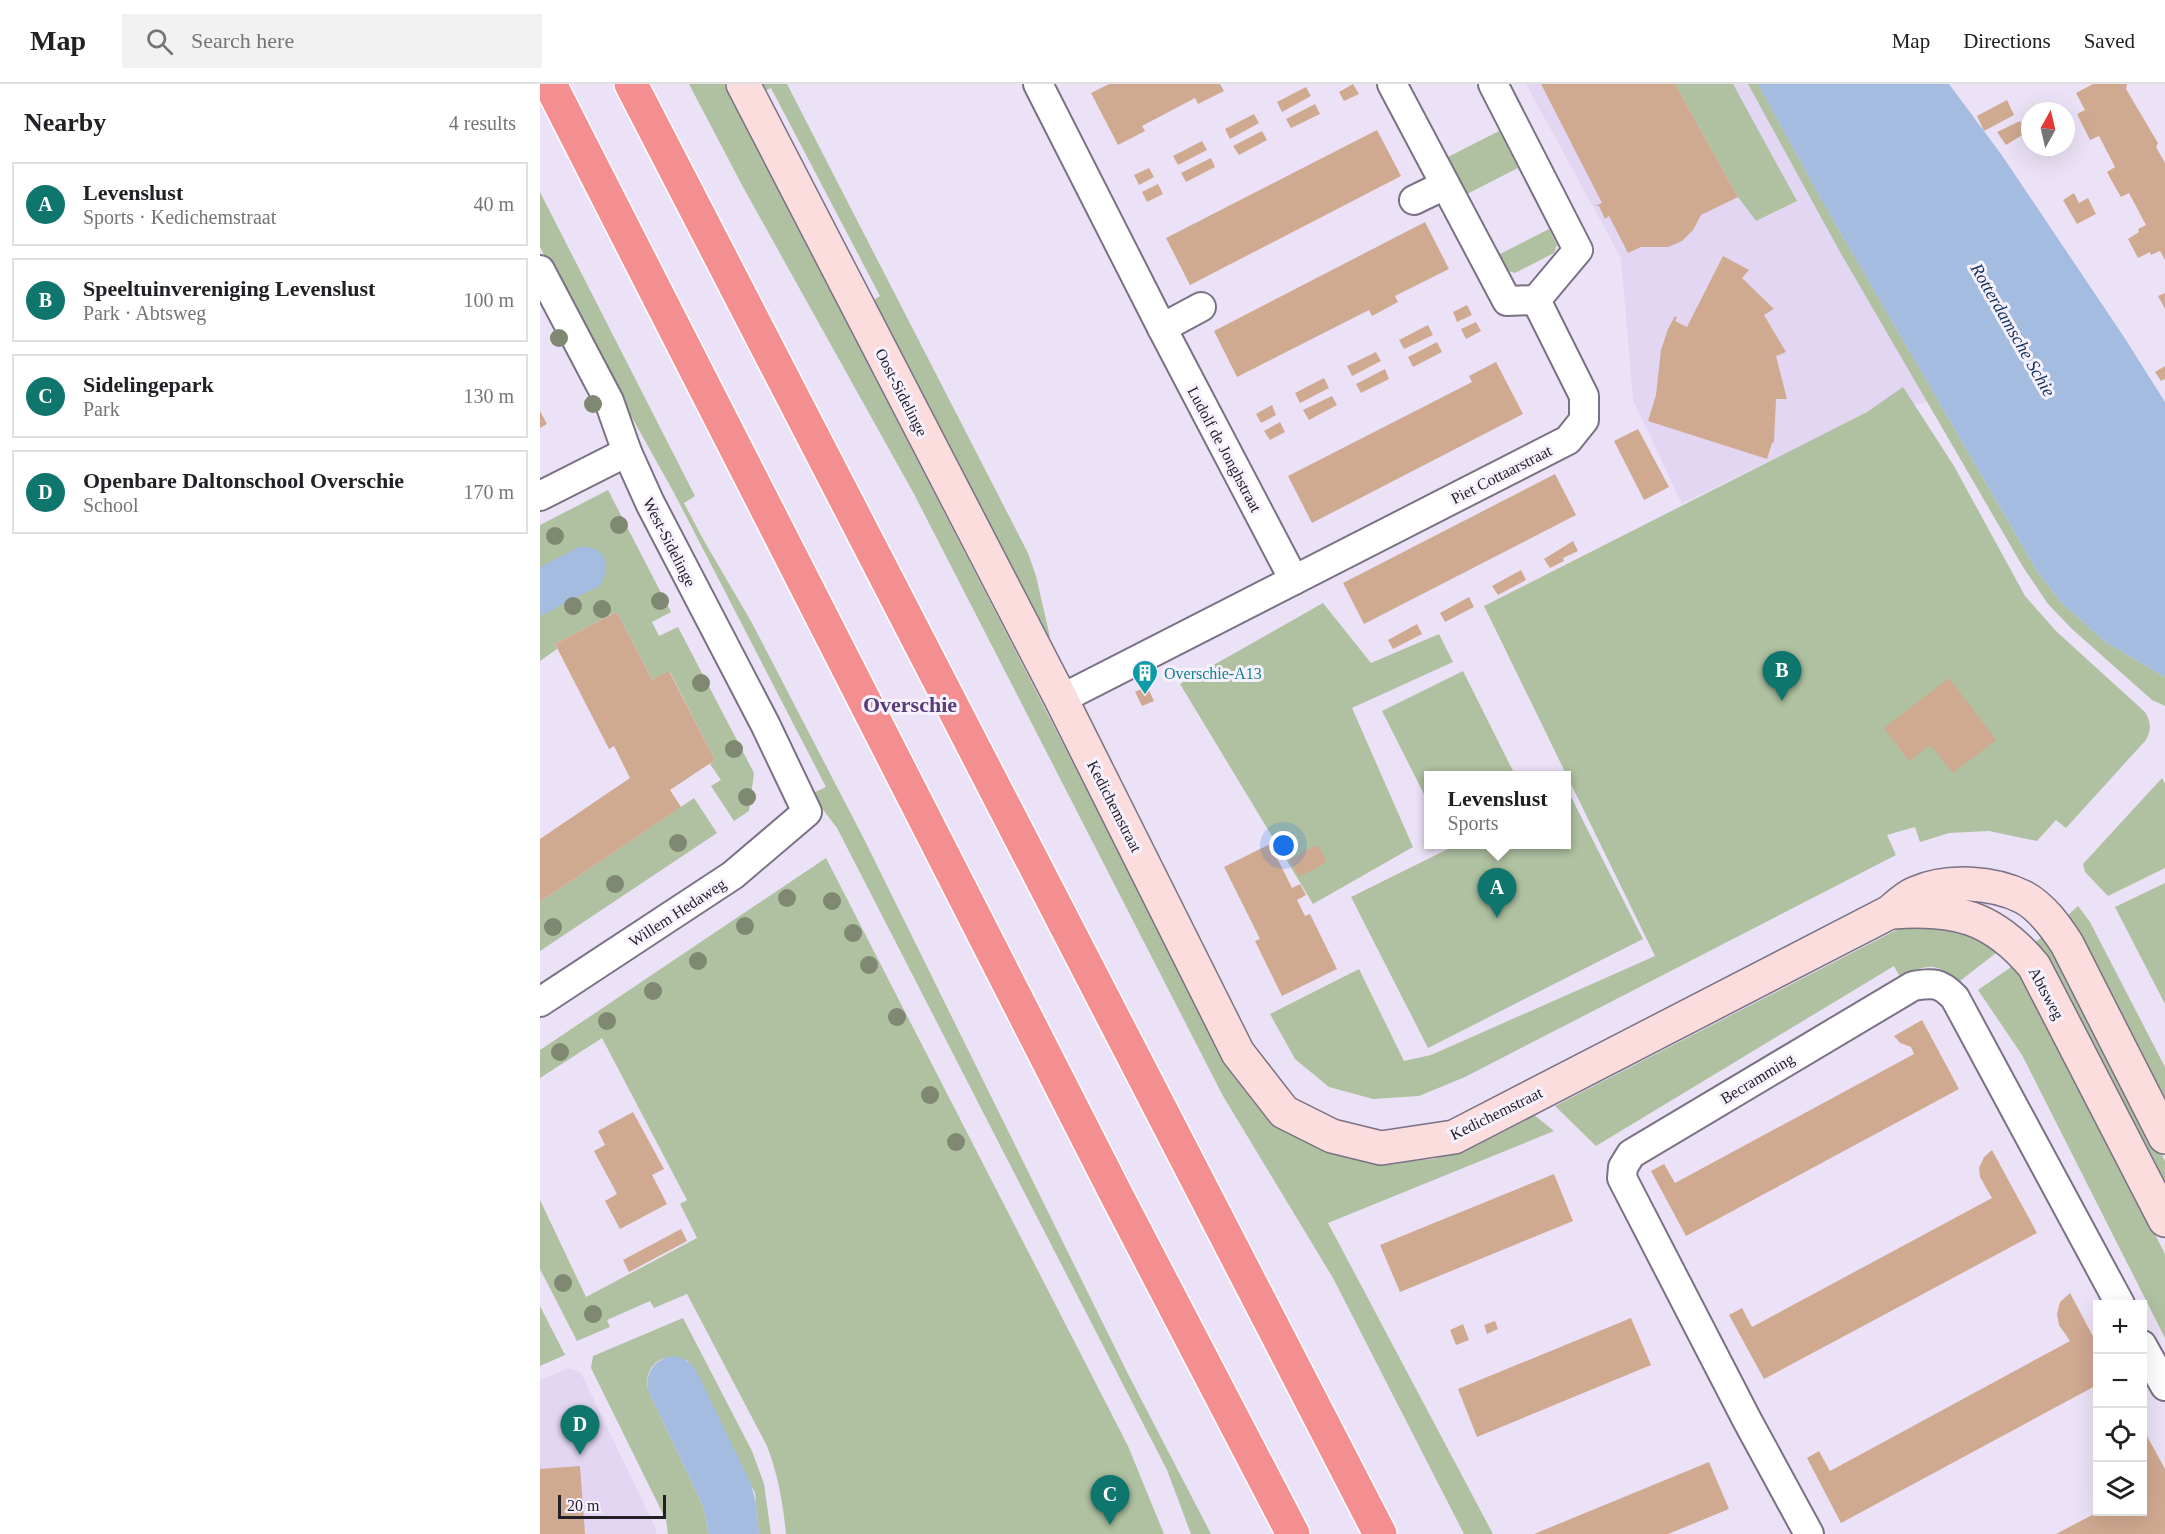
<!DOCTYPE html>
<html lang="en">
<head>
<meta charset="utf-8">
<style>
  :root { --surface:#fff; --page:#f2f2f2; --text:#202124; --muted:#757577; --line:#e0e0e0; --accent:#0f766e }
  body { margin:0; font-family:Georgia,serif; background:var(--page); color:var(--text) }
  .controls { position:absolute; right:18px; bottom:18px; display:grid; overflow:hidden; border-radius:0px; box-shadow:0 6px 24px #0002 }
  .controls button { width:54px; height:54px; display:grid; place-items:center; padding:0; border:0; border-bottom:2px solid var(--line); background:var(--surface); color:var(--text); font:30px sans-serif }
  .compass { position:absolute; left:1481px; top:18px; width:54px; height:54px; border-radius:50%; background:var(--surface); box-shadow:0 6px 24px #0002; rotate:8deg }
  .scale { position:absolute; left:18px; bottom:15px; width:108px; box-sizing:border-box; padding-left:6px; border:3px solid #221f27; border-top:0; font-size:16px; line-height:21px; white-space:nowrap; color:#221f27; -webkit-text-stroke:4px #f7f1fe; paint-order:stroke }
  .you { position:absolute; left:744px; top:762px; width:21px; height:21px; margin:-15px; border:4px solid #fff; border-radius:50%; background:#1a73e8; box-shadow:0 0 0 9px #1a73e833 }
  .badge { display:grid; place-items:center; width:39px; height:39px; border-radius:50%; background:var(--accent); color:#fff; font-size:20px; font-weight:700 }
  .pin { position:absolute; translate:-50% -50px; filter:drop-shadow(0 2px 3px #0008) }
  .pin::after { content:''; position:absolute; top:32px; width:21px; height:18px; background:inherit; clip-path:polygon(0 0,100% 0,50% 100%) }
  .popup { position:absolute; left:884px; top:687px; width:147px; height:78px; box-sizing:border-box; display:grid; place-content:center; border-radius:0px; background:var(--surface); filter:drop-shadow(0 2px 4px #0005); font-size:20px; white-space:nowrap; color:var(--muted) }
  .popup b { font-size:22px; color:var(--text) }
  .popup::after { content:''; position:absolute; left:50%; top:100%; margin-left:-12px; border:12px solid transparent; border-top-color:var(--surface) }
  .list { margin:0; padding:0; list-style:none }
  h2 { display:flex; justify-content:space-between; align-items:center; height:78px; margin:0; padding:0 24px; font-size:26px }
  h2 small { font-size:20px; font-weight:400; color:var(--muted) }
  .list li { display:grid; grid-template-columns:39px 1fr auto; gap:18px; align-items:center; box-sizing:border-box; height:84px; margin:0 12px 12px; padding:0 12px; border:2px solid var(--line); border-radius:0px }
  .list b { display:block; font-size:22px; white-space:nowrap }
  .list p { margin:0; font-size:20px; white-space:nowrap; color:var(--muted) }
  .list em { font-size:20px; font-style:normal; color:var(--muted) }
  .icon { flex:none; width:33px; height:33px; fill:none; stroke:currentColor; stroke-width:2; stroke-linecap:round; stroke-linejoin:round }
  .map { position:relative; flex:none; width:1625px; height:1450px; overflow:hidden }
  header { display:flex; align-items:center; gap:36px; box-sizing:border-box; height:84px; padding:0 30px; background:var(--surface); border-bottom:2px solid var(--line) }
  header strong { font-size:28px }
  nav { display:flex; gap:33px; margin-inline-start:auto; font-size:21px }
  .search { width:420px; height:54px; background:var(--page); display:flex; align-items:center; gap:15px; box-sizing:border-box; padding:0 21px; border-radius:0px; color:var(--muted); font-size:22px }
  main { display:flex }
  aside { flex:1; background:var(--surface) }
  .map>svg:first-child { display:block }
  .built { fill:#e3d6f2 }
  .green { fill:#afc1a1 }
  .water { fill:#a3bcdf }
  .building { fill:#d0a991 }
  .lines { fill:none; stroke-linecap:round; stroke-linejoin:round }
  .street-casing { stroke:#7a7184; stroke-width:32 }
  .secondary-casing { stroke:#7a7184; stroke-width:36 }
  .highway-casing { stroke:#fff; stroke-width:36 }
  .street { stroke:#fff; stroke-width:28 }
  .secondary { stroke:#fbddde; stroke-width:33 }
  .highway { stroke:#f38f90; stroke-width:33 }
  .tree { fill:#7f8871 }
  .labels { text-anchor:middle; stroke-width:6; stroke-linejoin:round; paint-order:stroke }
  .street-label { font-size:16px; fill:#221f27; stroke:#f7f1fe }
  .culture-label { font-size:16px; fill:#0d838f; stroke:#f7f1fe; text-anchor:start }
  .water-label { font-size:18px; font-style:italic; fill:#10315d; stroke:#f7f1fe }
  .district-label { font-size:22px; font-weight:bold; fill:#573d79; stroke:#f7f1fe }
</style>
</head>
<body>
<header>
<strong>Map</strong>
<div class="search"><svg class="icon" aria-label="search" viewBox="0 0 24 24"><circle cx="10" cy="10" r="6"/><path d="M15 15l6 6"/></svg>Search here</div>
<nav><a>Map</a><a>Directions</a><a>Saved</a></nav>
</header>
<main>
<aside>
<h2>Nearby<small>4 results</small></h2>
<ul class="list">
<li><span class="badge">A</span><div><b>Levenslust</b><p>Sports · Kedichemstraat</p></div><em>40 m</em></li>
<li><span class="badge">B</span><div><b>Speeltuinvereniging Levenslust</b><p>Park · Abtsweg</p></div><em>100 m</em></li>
<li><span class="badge">C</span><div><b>Sidelingepark</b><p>Park</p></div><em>130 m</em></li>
<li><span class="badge">D</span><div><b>Openbare Daltonschool Overschie</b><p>School</p></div><em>170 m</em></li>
</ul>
</aside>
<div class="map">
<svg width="1625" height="1450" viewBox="0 0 1625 1450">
  <rect width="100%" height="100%" fill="#ece2f7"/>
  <!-- built -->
  <g class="built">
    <path d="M 986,0 L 1251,0 L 1423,313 L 1327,328 L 1142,420 L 1093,316 L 1081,174 Z"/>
    <path d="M 29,1284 L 41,1289 L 116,1445 L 116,1450 L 0,1450 L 0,1296 Z"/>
  </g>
  <!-- green -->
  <g class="green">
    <path d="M 149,0 L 184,0 L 684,973 L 712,1016 L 752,1051 L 801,1072 L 849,1079 L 893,1075 L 925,1065 L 993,1030 L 1014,1047 L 788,1139 L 953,1450 L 924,1450 L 793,1194 L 683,1012 L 374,410 L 203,103 Z"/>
    <path d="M 218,0 L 247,0 L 488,469 L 496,492 L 510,553 L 506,555 L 330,218 L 340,212 L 231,4 L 222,8 Z"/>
    <path d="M 1135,0 L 1193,0 L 1257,117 L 1216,137 L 1198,113 Z"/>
    <path d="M 1208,0 L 1218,0 L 1281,115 L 1497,487 L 1521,518 L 1564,557 L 1625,593 L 1625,622 L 1612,616 L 1532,545 L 1508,520 L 1483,483 L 1300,168 Z"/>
    <path d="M 959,47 L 978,84 L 927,110 L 908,73 Z"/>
    <path d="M 0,108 L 155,412 L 144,419 L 163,455 L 212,539 L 324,755 L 588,1290 L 671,1450 L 651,1450 L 627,1386 L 297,744 L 271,710 L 286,703 L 133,407 L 85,321 L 82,323 L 0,163 Z"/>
    <path d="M 1009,145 L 1017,161 L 1014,169 L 975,189 L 965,186 L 958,171 Z"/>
    <path d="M 1363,303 L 1414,382 L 1485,512 L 1517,548 L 1605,628 C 1611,638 1612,647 1605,657 L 1526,744 L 1516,736 L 1497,757 L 1449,747 L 1409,749 L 1380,758 L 1375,743 L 1347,751 L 1356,771 L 925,993 L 879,1012 L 833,1015 L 789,1003 L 755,975 L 730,930 L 819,885 L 864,977 L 891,971 L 1115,872 L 944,522 L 1327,328 Z"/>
    <path d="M 68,406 L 131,528 L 112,538 L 119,552 L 138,543 L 214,689 L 209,727 L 194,737 L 171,702 L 181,696 L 170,680 L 175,676 L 130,588 L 112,596 L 77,528 L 15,560 L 17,565 L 0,577 L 0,441 Z"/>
    <path d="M 783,519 L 831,579 L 899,550 L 913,578 L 812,624 L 873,763 L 773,820 L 640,600 Z"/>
    <path d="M 923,587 L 975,691 L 888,692 L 888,718 L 842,627 Z"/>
    <path d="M 1622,694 L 1625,700 L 1625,784 L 1568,812 L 1545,788 L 1543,780 Z"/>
    <path d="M 1027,705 L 1103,855 L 888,964 L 811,813 L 916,761 L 1026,760 Z"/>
    <path d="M 154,714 L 177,749 L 0,867 L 0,818 Z"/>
    <path d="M 286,774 L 588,1362 L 624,1450 L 246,1450 C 243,1419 238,1391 227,1362 L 147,1210 L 114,1224 L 110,1217 L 67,1236 L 70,1243 L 37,1257 L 0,1185 L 0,1116 L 46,1213 L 157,1154 L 140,1120 L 147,1116 L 62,954 L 0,994 L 0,966 Z"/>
    <path d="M 1625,799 L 1625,920 L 1575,823 Z"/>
    <path d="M 1538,822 L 1550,838 L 1625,983 L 1625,1023 L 1527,832 Z"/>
    <path d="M 1421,842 L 1461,865 L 1420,897 C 1394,879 1389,878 1361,895 L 1354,882 L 1056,1062 L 1015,1022 L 1362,843 Z"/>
    <path d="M 1506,850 L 1514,861 L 1625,1077 L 1625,1110 L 1494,859 Z"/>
    <path d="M 1471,883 L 1483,891 L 1625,1170 L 1625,1254 L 1482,971 L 1438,906 Z"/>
    <path d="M 0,1222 L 25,1271 L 0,1282 Z"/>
    <path d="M 143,1234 L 212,1367 L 224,1400 L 231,1450 L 219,1450 L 215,1409 L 148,1277 C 125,1266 103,1280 108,1306 L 163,1422 L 169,1450 L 128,1450 L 126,1436 L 51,1284 L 53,1272 Z"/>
  </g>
  <!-- water -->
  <g class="water">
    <path d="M 1218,0 L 1409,0 L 1461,70 L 1584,253 L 1625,318 L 1625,593 L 1564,557 L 1521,518 L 1497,487 L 1281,115 Z"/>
    <path d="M 39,463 C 65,461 74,483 59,502 L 0,532 L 0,483 Z"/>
    <path d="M 131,1272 C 142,1272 148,1277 155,1284 L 211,1400 L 216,1419 L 219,1450 L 169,1450 L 163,1422 L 108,1306 C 105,1288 114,1277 131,1272 Z"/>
  </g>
  <!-- building -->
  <g class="building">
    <path d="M 569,0 L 680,0 L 684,7 L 658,20 L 655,14 L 602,42 L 605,47 L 578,61 L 551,9 Z"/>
    <path d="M 813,0 L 819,10 L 804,17 L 799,8 Z"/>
    <path d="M 1001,0 L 1135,0 L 1198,113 L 1161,131 L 1153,146 L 1142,157 L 1128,163 L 1101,163 L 1088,169 L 1069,132 L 1065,135 L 1059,122 L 1055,122 L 1062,119 Z"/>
    <path d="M 1553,0 L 1587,0 L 1586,5 L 1618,59 L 1616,63 L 1625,79 L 1625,176 L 1620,167 L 1611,171 L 1610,168 L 1598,174 L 1588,155 L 1599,148 L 1598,145 L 1606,141 L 1589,109 L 1581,113 L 1574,101 L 1567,88 L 1575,83 L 1559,52 L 1550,56 L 1537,30 L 1545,26 L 1536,9 Z"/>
    <path d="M 766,3 L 771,12 L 742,28 L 737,18 Z"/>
    <path d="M 1467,16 L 1474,31 L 1444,47 L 1437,32 Z"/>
    <path d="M 775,20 L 780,30 L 751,44 L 746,35 Z"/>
    <path d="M 714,30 L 719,39 L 690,55 L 685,45 Z"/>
    <path d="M 1480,37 L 1487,48 L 1466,61 L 1457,48 Z"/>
    <path d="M 837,46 L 861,92 L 650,201 L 626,154 Z"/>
    <path d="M 722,47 L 727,56 L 699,71 L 693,62 Z"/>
    <path d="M 662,57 L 667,66 L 638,81 L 633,72 Z"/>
    <path d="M 671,74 L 675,83 L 646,98 L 641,89 Z"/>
    <path d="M 609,84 L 614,93 L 599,101 L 594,91 Z"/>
    <path d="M 618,100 L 623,110 L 607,118 L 602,108 Z"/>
    <path d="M 1534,109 L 1539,119 L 1548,114 L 1556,130 L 1537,140 L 1523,116 Z"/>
    <path d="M 885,138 L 909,185 L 855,212 L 858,218 L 832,232 L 829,226 L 697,293 L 674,247 Z"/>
    <path d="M 1183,172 L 1209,186 L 1202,194 L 1234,225 L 1224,231 L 1246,268 L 1236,272 L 1247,315 L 1236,315 L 1234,358 L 1232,359 L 1227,375 L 1108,337 L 1116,311 L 1121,266 L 1128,245 L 1135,232 L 1137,234 L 1135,237 L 1147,243 Z"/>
    <path d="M 1625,209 L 1625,225 L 1618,212 Z"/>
    <path d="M 927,221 L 932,231 L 917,238 L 913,228 Z"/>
    <path d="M 936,238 L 941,247 L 926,255 L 921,245 Z"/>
    <path d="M 888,241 L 893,251 L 864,265 L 859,256 Z"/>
    <path d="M 897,258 L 902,268 L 873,283 L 868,273 Z"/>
    <path d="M 836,268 L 841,277 L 812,292 L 807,282 Z"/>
    <path d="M 956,278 L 983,330 L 772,439 L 748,392 L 932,298 L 929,292 Z"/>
    <path d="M 1625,282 L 1625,295 L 1621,297 L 1615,288 Z"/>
    <path d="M 845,285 L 849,295 L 821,309 L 816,300 Z"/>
    <path d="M 784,294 L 789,304 L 760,319 L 755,309 Z"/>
    <path d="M 792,312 L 797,321 L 769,336 L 763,326 Z"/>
    <path d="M 732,321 L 736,331 L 721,339 L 716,330 Z"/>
    <path d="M 0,327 L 7,340 L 0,344 Z"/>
    <path d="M 740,338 L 745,348 L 730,356 L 724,347 Z"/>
    <path d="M 1098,345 L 1129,403 L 1104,416 L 1074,357 Z"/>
    <path d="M 1015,390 L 1036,431 L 824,540 L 803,499 Z"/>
    <path d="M 1033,457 L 1038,467 L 1023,474 L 1024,477 L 1010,484 L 1004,475 Z"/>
    <path d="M 981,486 L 986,496 L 958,511 L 952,502 Z"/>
    <path d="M 929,513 L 934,523 L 905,538 L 900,529 Z"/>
    <path d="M 77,528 L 112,596 L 129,587 L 175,676 L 130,706 L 141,723 L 0,818 L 0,755 L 90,694 L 74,662 L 69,665 L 15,560 Z"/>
    <path d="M 877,540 L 882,550 L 853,565 L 848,556 Z"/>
    <path d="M 1409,594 L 1456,656 L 1413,689 L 1390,661 L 1369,677 L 1344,644 Z"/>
    <path d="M 607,602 L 614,617 L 602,622 L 595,608 Z"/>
    <path d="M 730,760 L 752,804 L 760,800 L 766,811 L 757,816 L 765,832 L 770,830 L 771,832 L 797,885 L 742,912 L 715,857 L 720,855 L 684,783 Z"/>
    <path d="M 778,761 L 787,778 L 759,793 L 749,775 Z"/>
    <path d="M 1382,936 L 1419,1005 L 1146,1152 L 1111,1087 L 1124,1080 L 1135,1099 L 1374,970 L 1371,963 L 1360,959 L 1354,952 Z"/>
    <path d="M 93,1028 L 124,1085 L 112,1091 L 127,1120 L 80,1145 L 65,1117 L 77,1110 L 54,1067 L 65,1061 L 58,1047 Z"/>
    <path d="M 1452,1066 L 1497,1149 L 1224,1295 L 1189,1231 L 1202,1224 L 1212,1243 L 1452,1114 L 1440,1093 L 1439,1084 L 1444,1073 Z"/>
    <path d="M 1014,1090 L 1033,1137 L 860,1208 L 840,1161 Z"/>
    <path d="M 141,1145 L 147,1157 L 89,1188 L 83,1176 Z"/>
    <path d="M 1530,1209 L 1557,1260 L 1557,1301 L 1301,1439 L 1267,1374 L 1279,1367 L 1290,1387 L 1530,1257 L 1519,1241 L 1517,1230 L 1520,1218 Z"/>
    <path d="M 1091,1234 L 1111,1281 L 937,1353 L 918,1305 Z"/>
    <path d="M 955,1237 L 958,1245 L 947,1250 L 944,1241 Z"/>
    <path d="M 923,1240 L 929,1256 L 916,1261 L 910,1246 Z"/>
    <path d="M 1607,1352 L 1625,1385 L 1625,1450 L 1516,1450 L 1558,1428 L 1602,1428 L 1602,1403 L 1607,1401 L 1602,1393 L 1602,1355 Z"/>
    <path d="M 1169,1378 L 1189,1425 L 1128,1450 L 994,1450 Z"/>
    <path d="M 40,1382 L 45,1450 L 0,1450 L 0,1385 Z"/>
  </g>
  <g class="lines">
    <defs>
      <g id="street">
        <path d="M 498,0 L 622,244 L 754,496 L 521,615"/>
        <path d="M 852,0 L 967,217 L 996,216"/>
        <path d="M 874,116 L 905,101"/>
        <path d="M 0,186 L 69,317 L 87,368 L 110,419 L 225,640 L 267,728 L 193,791 L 0,918"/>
        <path d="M 622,244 L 661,223"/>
        <path d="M 0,412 L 87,368"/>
        <path d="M 754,496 L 1028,356 L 1044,336 L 1044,312 L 996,216 L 1038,166 L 953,0"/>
        <path d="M 1602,1261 L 1625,1302"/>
        <path d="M 1269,1450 L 1207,1336 L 1082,1094 L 1083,1083 L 1091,1070 L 1373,902 C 1394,899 1400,898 1415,914 L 1580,1220"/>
      </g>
      <g id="secondary">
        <path d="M 203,0 L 521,615 L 698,969 L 744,1028 L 792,1052 L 841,1064 L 914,1053 L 1350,828 C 1358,821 1366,813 1376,809 C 1408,795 1453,798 1483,813 C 1502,823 1516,843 1527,860 L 1625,1053"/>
        <path d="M 1352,828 C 1415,823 1453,833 1494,882 L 1625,1136"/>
      </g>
      <g id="highway">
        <path d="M 10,0 L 578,1114 L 753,1450"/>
        <path d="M 91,0 L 840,1450"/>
      </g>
    </defs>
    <!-- street casing -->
    <use href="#street" class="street-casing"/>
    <!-- secondary casing -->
    <use href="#secondary" class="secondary-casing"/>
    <!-- highway casing -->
    <use href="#highway" class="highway-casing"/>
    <!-- street -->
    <use href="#street" class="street"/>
    <!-- secondary -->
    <use href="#secondary" class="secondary"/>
    <!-- highway -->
    <use href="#highway" class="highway"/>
  </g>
  <!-- trees -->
  <g class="tree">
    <circle cx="19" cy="254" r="9"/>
    <circle cx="53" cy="320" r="9"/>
    <circle cx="79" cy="441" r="9"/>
    <circle cx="15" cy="452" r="9"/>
    <circle cx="120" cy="517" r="9"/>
    <circle cx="33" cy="522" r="9"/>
    <circle cx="62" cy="525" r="9"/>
    <circle cx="161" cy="599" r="9"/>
    <circle cx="194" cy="665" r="9"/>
    <circle cx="207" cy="713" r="9"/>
    <circle cx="138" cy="759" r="9"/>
    <circle cx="75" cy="800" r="9"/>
    <circle cx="247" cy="814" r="9"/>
    <circle cx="292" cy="817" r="9"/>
    <circle cx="205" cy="842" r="9"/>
    <circle cx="13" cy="843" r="9"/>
    <circle cx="313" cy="849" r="9"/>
    <circle cx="158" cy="877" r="9"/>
    <circle cx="329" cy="881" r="9"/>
    <circle cx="113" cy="907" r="9"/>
    <circle cx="357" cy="933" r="9"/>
    <circle cx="67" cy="937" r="9"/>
    <circle cx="20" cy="968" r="9"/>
    <circle cx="390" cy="1011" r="9"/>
    <circle cx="416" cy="1058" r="9"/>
    <circle cx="23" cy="1199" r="9"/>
    <circle cx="53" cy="1230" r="9"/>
  </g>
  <!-- icons -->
  <defs>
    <symbol id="building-pin" viewBox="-11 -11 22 30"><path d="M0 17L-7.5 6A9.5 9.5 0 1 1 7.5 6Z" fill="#0f9aa8" stroke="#f7f1fe"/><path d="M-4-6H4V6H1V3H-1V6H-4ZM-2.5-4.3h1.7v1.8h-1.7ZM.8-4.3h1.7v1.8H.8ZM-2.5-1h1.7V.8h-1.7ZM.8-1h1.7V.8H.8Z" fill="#fff"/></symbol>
  </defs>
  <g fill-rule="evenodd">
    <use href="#building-pin" x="590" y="574" width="30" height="40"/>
  </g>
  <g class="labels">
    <!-- street labels -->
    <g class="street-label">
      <text transform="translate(362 308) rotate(63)" y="6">Oost-Sidelinge</text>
      <text transform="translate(685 365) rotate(62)" y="6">Ludolf de Jonghstraat</text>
      <text transform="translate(961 390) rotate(-27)" y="6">Piet Cottaarstraat</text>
      <text transform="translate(130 458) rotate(63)" y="6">West-Sidelinge</text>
      <text transform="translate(575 722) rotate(63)" y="6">Kedichemstraat</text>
      <text transform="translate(137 828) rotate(-33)" y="6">Willem Hedaweg</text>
      <text transform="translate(1507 909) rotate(62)" y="6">Abtsweg</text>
      <text transform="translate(1217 994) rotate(-31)" y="6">Becramming</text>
      <text transform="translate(956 1029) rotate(-26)" y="6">Kedichemstraat</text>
    </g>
    <!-- culture labels -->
    <g class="culture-label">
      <text x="624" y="595">Overschie-A13</text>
    </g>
    <!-- water labels -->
    <g class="water-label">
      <text transform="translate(1473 246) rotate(60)" y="6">Rotterdamsche Schie</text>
    </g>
    <!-- district labels -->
    <g class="district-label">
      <text x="370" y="628">Overschie</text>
    </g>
  </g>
</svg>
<div class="controls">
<button>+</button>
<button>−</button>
<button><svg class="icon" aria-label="locate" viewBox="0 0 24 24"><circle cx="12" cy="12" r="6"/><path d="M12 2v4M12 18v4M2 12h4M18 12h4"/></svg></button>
<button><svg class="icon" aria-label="layers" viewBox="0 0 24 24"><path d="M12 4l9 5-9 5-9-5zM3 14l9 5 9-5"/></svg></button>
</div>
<svg class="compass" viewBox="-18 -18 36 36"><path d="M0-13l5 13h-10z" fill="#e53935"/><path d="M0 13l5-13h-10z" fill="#757577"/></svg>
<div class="scale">20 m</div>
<div class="you"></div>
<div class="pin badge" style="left:957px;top:834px">A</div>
<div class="popup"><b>Levenslust</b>Sports</div>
<div class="pin badge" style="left:1242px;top:617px">B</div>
<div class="pin badge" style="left:570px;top:1441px">C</div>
<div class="pin badge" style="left:40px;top:1371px">D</div>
</div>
</main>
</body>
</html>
